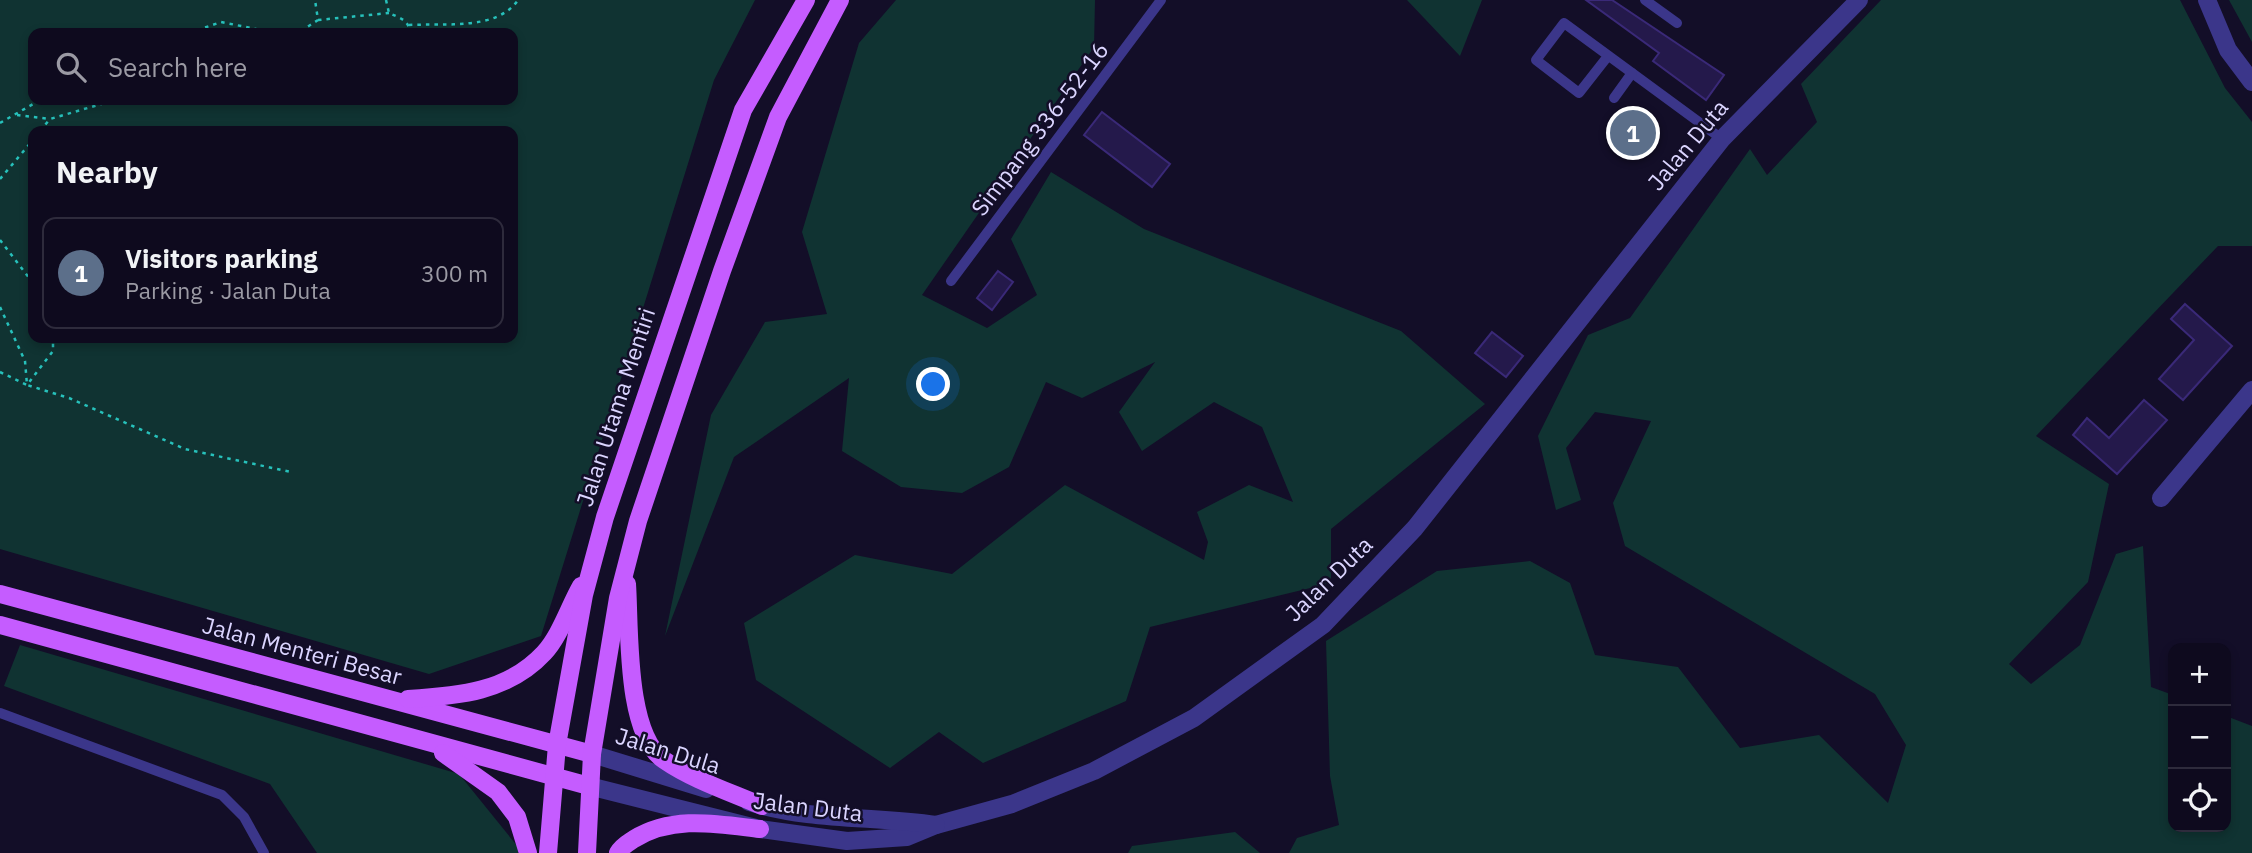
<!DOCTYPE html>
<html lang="en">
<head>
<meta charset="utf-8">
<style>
  :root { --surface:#0e0a1e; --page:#1c182b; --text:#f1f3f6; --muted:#9b9aa4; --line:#2e2b3c; --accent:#1a73e8 }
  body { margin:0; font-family:"IBM Plex Sans",sans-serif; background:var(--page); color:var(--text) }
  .controls { position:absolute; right:21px; bottom:21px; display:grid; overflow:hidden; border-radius:14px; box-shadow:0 4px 10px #0003 }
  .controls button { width:63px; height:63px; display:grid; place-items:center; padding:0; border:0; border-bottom:2px solid var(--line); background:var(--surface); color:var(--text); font:35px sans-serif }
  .you { position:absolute; left:934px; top:385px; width:24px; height:24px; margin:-18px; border:5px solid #fff; border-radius:50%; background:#1a73e8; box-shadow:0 0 0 10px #1a73e833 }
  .badge { display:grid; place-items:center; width:46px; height:46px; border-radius:50%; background:var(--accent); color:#fff; font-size:23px; font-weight:700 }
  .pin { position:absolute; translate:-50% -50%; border:4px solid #fff; box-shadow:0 2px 7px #0006 }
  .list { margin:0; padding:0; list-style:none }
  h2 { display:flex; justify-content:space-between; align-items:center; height:91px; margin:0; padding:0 28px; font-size:30px }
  h2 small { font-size:23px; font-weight:400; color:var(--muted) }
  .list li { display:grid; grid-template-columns:46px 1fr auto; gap:21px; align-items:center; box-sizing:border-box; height:112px; margin:0 14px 14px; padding:0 14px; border:2px solid var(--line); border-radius:14px }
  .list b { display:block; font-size:26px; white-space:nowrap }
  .list p { margin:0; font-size:23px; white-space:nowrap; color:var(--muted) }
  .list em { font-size:23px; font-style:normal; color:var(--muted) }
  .icon { flex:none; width:38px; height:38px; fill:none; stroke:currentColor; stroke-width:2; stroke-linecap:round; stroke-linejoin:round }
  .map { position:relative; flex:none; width:2252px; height:853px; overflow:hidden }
  .search { position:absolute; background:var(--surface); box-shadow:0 4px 10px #0003; left:28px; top:28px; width:490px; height:77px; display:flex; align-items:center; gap:18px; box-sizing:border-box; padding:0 24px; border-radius:14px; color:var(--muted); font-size:26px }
  .panel { position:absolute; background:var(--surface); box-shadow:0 4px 10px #0003; left:28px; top:126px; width:490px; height:217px; border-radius:14px }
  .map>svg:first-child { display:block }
  .green { fill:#103332; fill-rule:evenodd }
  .building { fill:#24194b; stroke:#3a2978; stroke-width:2 }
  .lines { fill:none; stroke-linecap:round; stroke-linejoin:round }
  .path { stroke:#27c1bb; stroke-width:2.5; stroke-dasharray:3.5 5; stroke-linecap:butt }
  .lane { stroke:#3b368a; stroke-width:10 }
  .street { stroke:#3b368a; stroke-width:18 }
  .primary { stroke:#c55cff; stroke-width:18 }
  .labels { text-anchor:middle; stroke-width:5; stroke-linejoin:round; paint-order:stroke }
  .street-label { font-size:23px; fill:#dbd5ff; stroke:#130e28 }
</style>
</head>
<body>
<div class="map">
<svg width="2252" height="853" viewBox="0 0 2252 853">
  <rect width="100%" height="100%" fill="#130e28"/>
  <!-- green -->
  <g class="green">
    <path d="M 0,0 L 755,0 L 714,80 L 541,636 L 429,674 L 0,549 ZM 513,33 L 513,100 L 33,100 L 33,33 ZM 513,131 L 513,338 L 33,338 L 33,131 Z"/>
    <path d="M 896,0 L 1095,0 L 1094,47 L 922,295 L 987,328 L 1037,295 L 1011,239 L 1051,172 L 1144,229 L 1401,331 L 1485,404 L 1331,529 L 1331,583 L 1150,627 L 1126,701 L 983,763 L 939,732 L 890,768 L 756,680 L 744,623 L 855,555 L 952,574 L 1065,485 L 1204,560 L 1208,542 L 1197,512 L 1249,485 L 1293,502 L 1262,427 L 1214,402 L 1142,451 L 1119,412 L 1155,362 L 1082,398 L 1046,382 L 1009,467 L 962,493 L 901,487 L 842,451 L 849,378 L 734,457 L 665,636 L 711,415 L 765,322 L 827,314 L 802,232 L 859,43 Z"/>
    <path d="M 1407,0 L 1482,0 L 1460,56 Z"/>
    <path d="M 1881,0 L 2180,0 L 2225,88 L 2252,122 L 2252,246 L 2218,246 L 2036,436 L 2109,484 L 2088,582 L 2009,664 L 2031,684 L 2080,645 L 2116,554 L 2143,546 L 2151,687 L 2173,695 L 2173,827 L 2226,827 L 2226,716 L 2252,726 L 2252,853 L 1289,853 L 1297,838 L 1339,825 L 1330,776 L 1326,641 L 1437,571 L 1530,561 L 1570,583 L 1595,655 L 1678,667 L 1740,748 L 1819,735 L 1888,803 L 1906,745 L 1875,694 L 1625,546 L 1613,503 L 1651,421 L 1595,412 L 1566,448 L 1581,500 L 1556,510 L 1538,436 L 1588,335 L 1630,318 L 1750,149 L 1767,175 L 1817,122 L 1801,84 Z"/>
    <path d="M 2229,0 L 2252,0 L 2252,42 Z"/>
    <path d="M 20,645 L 459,774 L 518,847 L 518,853 L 317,853 L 270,784 L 4,686 Z"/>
    <path d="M 1235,832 L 1260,853 L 1128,853 L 1132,846 Z"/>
  </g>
  <!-- building -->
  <g class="building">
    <path d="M 1586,0 L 1612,0 L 1724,75 L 1706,100 L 1653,61 L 1659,53 Z"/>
    <path d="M 1102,112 L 1170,164 L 1152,187 L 1084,135 Z"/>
    <path d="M 998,271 L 1013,282 L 992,310 L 977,298 Z"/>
    <path d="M 2185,304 L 2232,346 L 2183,400 L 2159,379 L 2194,340 L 2171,319 Z"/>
    <path d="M 1492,332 L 1523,356 L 1506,377 L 1475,353 Z"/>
    <path d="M 2144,400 L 2167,420 L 2117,474 L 2073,435 L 2087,418 L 2109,438 Z"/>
  </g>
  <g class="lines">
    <!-- path -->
    <g class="path">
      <path d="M 386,0 L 389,13 C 400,18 409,20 410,33"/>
      <path d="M 318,20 L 389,13"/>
      <path d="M 409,25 C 443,23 497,31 518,0"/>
      <path d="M 189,33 L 221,22 L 276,33"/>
      <path d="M 284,33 L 301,31 L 318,20 L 315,0"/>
      <path d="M 17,115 L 50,119"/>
      <path d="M 0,123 L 40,100"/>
      <path d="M 40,131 L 50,119 L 115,100"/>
      <path d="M 0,179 L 33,140"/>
      <path d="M 0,240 L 33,283"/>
      <path d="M 0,307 L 25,361 L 27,385 L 69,398 L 185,449 L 291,472"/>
      <path d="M 0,372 L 27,385 L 53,351 L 53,338"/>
    </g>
    <!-- lane -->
    <g class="lane">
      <path d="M 1645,0 L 1677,23"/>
      <path d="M 1608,56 L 1579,93 L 1536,60 L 1564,23 L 1722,139"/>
      <path d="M 1614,98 L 1632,73"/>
      <path d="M 951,281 L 1161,0"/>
      <path d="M 0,713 L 222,795 L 244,817 L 264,853"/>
    </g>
    <!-- street -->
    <g class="street">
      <path d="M 2207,0 L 2228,50 L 2252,82"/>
      <path d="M 2161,498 L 2252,390"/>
      <path d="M 592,754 L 706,789"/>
      <path d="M 589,786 L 760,829 L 847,841 L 907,837 L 936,825 L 1012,804 L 1094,771 L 1194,718 L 1323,625 L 1415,528 L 1722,139 L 1859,0"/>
      <path d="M 749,802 C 810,821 874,816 936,825"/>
    </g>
    <!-- primary -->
    <g class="primary">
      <path d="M 627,584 C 630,627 625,734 664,760 C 693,780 730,792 762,806"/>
      <path d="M 0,594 L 592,754"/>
      <path d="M 0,625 L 589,786"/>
      <path d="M 408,699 C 458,696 508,692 544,653 C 560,636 569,607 581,586"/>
      <path d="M 443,753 L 498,792 L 517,817 L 528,853"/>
      <path d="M 548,853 L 557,745 L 584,595 L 605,517 L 743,110 L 806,0"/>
      <path d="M 587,853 L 592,754 L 618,598 L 638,521 L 722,271 L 778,117 L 840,0"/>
      <path d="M 618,853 C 622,846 628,843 634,839 C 673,815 717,824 760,829"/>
    </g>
  </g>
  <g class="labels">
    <!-- street labels -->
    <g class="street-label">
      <text transform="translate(1040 129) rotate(-53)" y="8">Simpang 336-52-16</text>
      <text transform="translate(1688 145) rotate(-50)" y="8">Jalan Duta</text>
      <text transform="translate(616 407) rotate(-72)" y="8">Jalan Utama Mentiri</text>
      <text transform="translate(1329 579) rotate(-44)" y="8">Jalan Duta</text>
      <text transform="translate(302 651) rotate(15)" y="8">Jalan Menteri Besar</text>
      <text transform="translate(668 751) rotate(17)" y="8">Jalan Dula</text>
      <text transform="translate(808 807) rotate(7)" y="8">Jalan Duta</text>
    </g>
  </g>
</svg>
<div class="controls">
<button>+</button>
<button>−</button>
<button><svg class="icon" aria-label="locate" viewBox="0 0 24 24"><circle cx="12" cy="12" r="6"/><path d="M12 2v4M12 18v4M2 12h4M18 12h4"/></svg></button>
</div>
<div class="you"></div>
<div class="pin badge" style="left:1633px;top:133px;background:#5c6f8a">1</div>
<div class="search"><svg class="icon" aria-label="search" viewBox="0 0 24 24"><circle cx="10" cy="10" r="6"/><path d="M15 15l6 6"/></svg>Search here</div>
<section class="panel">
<h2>Nearby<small></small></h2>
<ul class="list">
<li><span class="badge" style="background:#5c6f8a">1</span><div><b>Visitors parking</b><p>Parking · Jalan Duta</p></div><em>300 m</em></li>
</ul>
</section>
</div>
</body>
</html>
